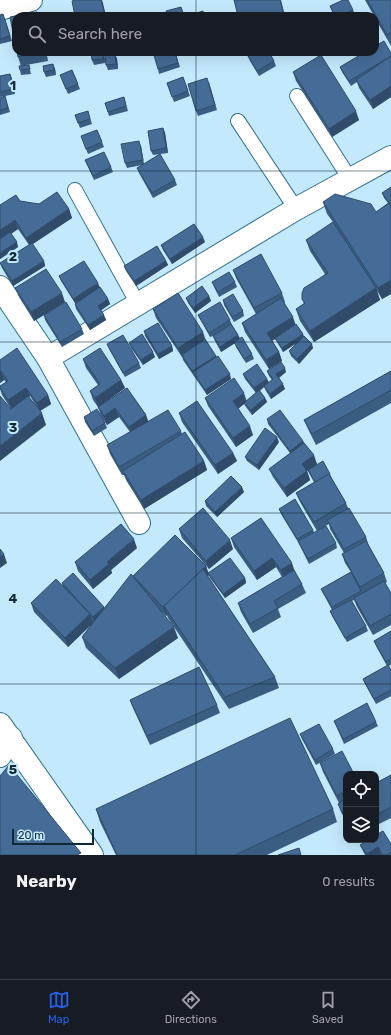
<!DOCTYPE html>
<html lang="en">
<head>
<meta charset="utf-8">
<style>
  :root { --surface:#171b24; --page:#20242c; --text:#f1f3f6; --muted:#9ea1a6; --line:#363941; --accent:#2563eb }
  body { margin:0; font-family:Rubik,sans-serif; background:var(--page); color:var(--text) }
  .controls { position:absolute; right:12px; bottom:12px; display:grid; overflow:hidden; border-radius:8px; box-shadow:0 4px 16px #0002 }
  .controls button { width:36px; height:36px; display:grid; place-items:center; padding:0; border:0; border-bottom:1px solid var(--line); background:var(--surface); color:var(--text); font:20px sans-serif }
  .scale { position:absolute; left:12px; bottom:10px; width:82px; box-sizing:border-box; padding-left:4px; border:2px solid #0f2a36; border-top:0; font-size:11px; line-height:14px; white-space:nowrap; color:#0f2a36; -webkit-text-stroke:3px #c4e9fd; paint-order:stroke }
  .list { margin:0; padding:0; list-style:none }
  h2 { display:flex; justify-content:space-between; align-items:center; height:52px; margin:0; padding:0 16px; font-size:17px }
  h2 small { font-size:13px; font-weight:400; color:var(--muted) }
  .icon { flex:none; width:22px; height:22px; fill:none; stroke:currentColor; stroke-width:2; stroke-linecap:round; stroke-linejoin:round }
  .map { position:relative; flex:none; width:391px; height:855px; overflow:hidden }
  .search { position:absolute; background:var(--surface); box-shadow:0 4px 16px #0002; left:12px; right:12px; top:12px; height:44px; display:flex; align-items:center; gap:10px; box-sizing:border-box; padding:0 14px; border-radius:12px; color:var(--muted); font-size:15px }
  .sheet { height:124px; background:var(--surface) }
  nav { display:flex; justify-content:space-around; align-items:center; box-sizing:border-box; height:56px; border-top:1px solid var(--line); background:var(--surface); font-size:11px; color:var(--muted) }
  nav a { display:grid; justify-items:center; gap:2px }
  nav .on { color:var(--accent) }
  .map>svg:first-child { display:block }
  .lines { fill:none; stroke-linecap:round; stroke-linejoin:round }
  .lane-casing { stroke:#31708e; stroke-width:16 }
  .street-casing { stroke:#31708e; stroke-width:24 }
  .lane { stroke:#fff; stroke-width:14 }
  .street { stroke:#fff; stroke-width:22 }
  .wall { fill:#3b5d82; fill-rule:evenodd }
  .shaded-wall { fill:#304c6a }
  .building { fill:#456c97; stroke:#304c6a }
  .grid { fill:none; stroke:#0f2a36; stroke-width:1; stroke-opacity:0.55 }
  .grid-label { font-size:13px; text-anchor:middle; font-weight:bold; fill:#0f2a36; stroke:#c4e9fd; stroke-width:4; stroke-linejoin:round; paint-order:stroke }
</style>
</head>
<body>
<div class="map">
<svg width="391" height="855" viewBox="0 0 391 855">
  <rect width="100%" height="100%" fill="#c4e9fd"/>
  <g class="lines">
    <defs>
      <g id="lane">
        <path d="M 297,96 L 350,179"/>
        <path d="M 238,121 L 296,209"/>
        <path d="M 75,190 L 138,304"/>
      </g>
      <g id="street">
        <path d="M 0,9 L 31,0"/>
        <path d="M 0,287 L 48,358 L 139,523"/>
        <path d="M 48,358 L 296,209 L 391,157"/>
        <path d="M 0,724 L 92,855"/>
        <path d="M 0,756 L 11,738"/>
      </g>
    </defs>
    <!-- lane casing -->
    <use href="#lane" class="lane-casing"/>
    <!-- street casing -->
    <use href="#street" class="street-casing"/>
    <!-- lane -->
    <use href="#lane" class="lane"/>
    <!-- street -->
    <use href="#street" class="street"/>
  </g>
  <!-- wall -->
  <g class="wall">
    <path d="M 365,0 L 391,0 L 391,46 L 375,18 L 375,16 L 374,16 Z"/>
    <path d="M 330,6 L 353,10 L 355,14 L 351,16 L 334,16 Z"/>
    <path d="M 0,15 L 5,19 L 12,41 L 0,44 Z"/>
    <path d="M 17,52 L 46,52 L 48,61 L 21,66 L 18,57 Z"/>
    <path d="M 104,52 L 105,63 L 94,65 L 92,60 Z"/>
    <path d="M 175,52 L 180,67 L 159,74 L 158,69 Z"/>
    <path d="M 391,53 L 391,97 L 373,109 L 359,88 L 357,82 L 351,86 L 342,72 L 340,67 Z"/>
    <path d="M 115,54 L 117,59 L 118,69 L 108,70 L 106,65 Z"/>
    <path d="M 248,56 L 274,61 L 276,66 L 259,76 L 250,61 Z"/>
    <path d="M 53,64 L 55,69 L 56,75 L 46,77 L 44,72 Z"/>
    <path d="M 29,65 L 31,74 L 21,75 L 20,70 Z"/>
    <path d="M 72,70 L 80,89 L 68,94 L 62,80 Z"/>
    <path d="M 293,72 L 359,120 L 332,137 L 296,81 Z"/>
    <path d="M 10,74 L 12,79 L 15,94 L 0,97 L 0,76 Z"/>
    <path d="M 183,77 L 190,96 L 174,102 L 167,83 Z"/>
    <path d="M 209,82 L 217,110 L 198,116 L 196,111 Z"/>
    <path d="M 5,96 L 10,112 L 0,115 L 0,98 Z"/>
    <path d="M 124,97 L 128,111 L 109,116 L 105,103 Z"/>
    <path d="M 88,111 L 92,124 L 80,128 L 75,115 Z"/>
    <path d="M 163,128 L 165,133 L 168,153 L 153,155 L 151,151 Z"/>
    <path d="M 97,130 L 104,147 L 88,154 L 81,136 Z"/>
    <path d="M 141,146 L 144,164 L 175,180 L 177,185 L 153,198 L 139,173 L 137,168 L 142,165 L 127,168 L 125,163 Z"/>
    <path d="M 85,160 L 111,167 L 113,172 L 94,180 Z"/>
    <path d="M 391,187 L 391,294 L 382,299 L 377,291 L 380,300 L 314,342 L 300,321 L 296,309 L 304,304 L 302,299 L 325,274 L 310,251 L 306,240 L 333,222 L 327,214 L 323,202 L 376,212 L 388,203 L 384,198 L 382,193 Z"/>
    <path d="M 20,201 L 69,209 L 72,218 L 32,244 L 44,261 L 45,266 L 13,286 L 2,268 L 0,263 L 29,245 L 18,229 L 11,234 L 18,247 L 0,259 Z"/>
    <path d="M 205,242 L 172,264 L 163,250 L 161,245 Z"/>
    <path d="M 166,261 L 168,265 L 136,286 L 126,271 L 124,266 Z"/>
    <path d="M 233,270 L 282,293 L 285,302 L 284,303 L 295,324 L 303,334 L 304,337 L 313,348 L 299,364 L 291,356 L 289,351 L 297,343 L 283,352 L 277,342 L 275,339 L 272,341 L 279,352 L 282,361 L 269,369 L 245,332 L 242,323 L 256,314 L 236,278 Z"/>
    <path d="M 59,276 L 100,288 L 108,299 L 110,304 L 101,310 L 106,320 L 90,330 L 76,309 L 75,304 L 75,303 L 61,281 Z"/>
    <path d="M 212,282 L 235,282 L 237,287 L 219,297 L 214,287 Z"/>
    <path d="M 15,288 L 65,302 L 47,313 L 82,329 L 84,334 L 62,347 L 45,320 L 44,315 L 34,321 L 19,297 Z"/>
    <path d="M 209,296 L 211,301 L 195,313 L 188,303 L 186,298 Z"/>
    <path d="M 223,300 L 243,311 L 244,316 L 234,322 L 224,305 Z"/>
    <path d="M 153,309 L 206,341 L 216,357 L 231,379 L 207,395 L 183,360 L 182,356 L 182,357 L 156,318 Z"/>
    <path d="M 198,315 L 230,320 L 232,325 L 238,335 L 240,338 L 252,354 L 254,359 L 246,363 L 236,347 L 235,343 L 221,352 L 215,341 L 213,336 L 210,337 L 200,319 Z"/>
    <path d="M 144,331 L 172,346 L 173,351 L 159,359 L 145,336 Z"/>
    <path d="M 129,343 L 155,357 L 143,365 L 131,348 Z"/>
    <path d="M 107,344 L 139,363 L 141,368 L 125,377 L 109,349 Z"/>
    <path d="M 83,359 L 121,380 L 125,388 L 98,407 L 93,400 L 90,391 L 98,385 L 86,368 Z"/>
    <path d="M 0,360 L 48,395 L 51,404 L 40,411 L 46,425 L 11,409 L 2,395 L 0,389 L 0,386 L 6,382 L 4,380 L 0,383 ZM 30,396 L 37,407 L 29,397 Z"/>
    <path d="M 267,371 L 286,372 L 279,378 L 285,389 L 271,399 L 266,391 L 264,387 L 260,391 L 265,398 L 267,402 L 252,415 L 246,407 L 244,404 L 238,409 L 253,435 L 236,447 L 208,406 L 205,398 L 247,400 L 256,393 L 245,379 L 243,374 L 267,379 L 269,383 L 272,380 L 269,376 Z"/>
    <path d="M 391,371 L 391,403 L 316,445 L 309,431 L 304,420 Z"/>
    <path d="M 127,388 L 146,415 L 148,421 L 181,431 L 182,434 L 204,461 L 207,470 L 144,509 L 126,480 L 124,475 L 122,475 L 110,454 L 107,445 L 130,432 L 119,417 L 107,425 L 101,416 L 98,407 Z"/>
    <path d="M 179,413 L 233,453 L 237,461 L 218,474 L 182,422 Z"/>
    <path d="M 84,417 L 105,423 L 107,428 L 94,436 L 85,422 Z"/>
    <path d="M 267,419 L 303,441 L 317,464 L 315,466 L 330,474 L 332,479 L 346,503 L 348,508 L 366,537 L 369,546 L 384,573 L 387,582 L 385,583 L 391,593 L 391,625 L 373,635 L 357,607 L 354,600 L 352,601 L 366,626 L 368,631 L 347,642 L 332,616 L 330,611 L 332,610 L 323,593 L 321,589 L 351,572 L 345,563 L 342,554 L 344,553 L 330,529 L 329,524 L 317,531 L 300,502 L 296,493 L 314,482 L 310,475 L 308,471 L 307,471 L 310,480 L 287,497 L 273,477 L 269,469 L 290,453 L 268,424 Z"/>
    <path d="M 279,442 L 259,470 L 247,461 L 245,457 Z"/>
    <path d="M 244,492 L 217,517 L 206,506 L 205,501 Z"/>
    <path d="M 279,509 L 313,530 L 314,532 L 336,543 L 337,548 L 309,564 L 298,542 L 281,514 Z"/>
    <path d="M 261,518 L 302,584 L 306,593 L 278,609 L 281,617 L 253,633 L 241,612 L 238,603 L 282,577 L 276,567 L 257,580 L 234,547 L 231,538 Z"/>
    <path d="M 179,529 L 233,549 L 209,569 L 182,538 Z"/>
    <path d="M 137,548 L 111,570 L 112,573 L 93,589 L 78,571 L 75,562 Z"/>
    <path d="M 206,566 L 209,575 L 208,576 L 275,677 L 279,688 L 229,709 L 168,618 L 167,615 L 166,616 L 160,610 L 178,638 L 119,679 L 86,648 L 82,637 L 91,625 L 68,647 L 34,612 L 31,603 L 63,587 L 62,583 L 104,607 L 104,608 L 133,576 Z"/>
    <path d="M 208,573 L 245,578 L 246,583 L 225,598 L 210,578 Z"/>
    <path d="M 391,631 L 391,665 L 388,666 L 391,670 L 391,696 L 376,704 L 365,684 L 363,679 L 387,666 L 376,646 L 374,641 Z"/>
    <path d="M 130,700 L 217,705 L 220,713 L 150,745 L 133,708 Z"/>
    <path d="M 334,721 L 376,722 L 378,726 L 344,744 Z"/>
    <path d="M 300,734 L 333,749 L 335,754 L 316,765 L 302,739 Z"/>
    <path d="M 320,763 L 346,774 L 346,821 L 341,812 L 338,804 L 339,803 L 323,772 Z"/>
    <path d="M 391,775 L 391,818 L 377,825 L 379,831 L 376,833 L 376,783 Z"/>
    <path d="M 96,809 L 333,809 L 337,822 L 267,855 L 116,855 L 100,822 Z"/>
    <path d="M 356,840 L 362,840 L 357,843 Z"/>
    <path d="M 391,844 L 391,855 L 365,855 L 360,845 Z"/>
  </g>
  <!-- shaded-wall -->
  <g class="shaded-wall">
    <path d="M 101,0 L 102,0 L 103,3 L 106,16 L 105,16 Z"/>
    <path d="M 280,0 L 281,0 L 285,16 L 284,16 Z"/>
    <path d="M 45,52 L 46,52 L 48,61 Z"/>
    <path d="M 103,52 L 104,52 L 105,63 L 103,59 Z"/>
    <path d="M 115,54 L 117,59 L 118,69 L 116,64 Z"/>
    <path d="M 53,64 L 55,69 L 56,75 L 54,70 Z"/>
    <path d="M 10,74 L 12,79 L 15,94 L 13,89 Z"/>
    <path d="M 391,86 L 391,97 L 373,109 L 370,100 Z"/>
    <path d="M 356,111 L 359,120 L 332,137 L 329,129 Z"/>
    <path d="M 163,128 L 165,133 L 168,153 L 166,148 Z"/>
    <path d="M 139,141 L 141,146 L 144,165 L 143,160 Z"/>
    <path d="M 69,209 L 72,218 L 30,246 L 26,238 Z"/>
    <path d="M 15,220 L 18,229 L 0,241 L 0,230 Z"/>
    <path d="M 203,237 L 205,242 L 172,264 L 170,259 Z"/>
    <path d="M 17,242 L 18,247 L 0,259 L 0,253 Z"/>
    <path d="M 44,261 L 45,266 L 13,286 L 12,281 Z"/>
    <path d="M 166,261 L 168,265 L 136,286 L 134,281 Z"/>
    <path d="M 391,280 L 391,294 L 382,299 L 378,288 Z"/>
    <path d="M 98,283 L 100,288 L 75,303 L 73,299 Z"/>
    <path d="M 376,288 L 380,300 L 314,342 L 310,331 Z"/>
    <path d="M 62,293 L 65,302 L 34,321 L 31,312 Z"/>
    <path d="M 209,296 L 211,301 L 195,313 L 193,308 Z"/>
    <path d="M 108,299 L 110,304 L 100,311 L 98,306 Z"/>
    <path d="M 104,315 L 106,320 L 90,330 L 88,325 Z"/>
    <path d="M 293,317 L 296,326 L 270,342 L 267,333 Z"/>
    <path d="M 203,332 L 206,341 L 182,357 L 178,348 Z"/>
    <path d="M 303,334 L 304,338 L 283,352 L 282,348 Z"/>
    <path d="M 238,335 L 240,340 L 221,352 L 220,347 Z"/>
    <path d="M 312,344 L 313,348 L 299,364 L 297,359 Z"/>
    <path d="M 172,346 L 173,351 L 159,359 L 158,354 Z"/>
    <path d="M 153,352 L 155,357 L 143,365 L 141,360 Z"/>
    <path d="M 279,352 L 282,361 L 269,369 L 266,360 Z"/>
    <path d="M 216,356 L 218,361 L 193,372 L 194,376 L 192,371 Z"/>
    <path d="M 285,368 L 286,372 L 277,379 L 276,374 Z"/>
    <path d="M 1,371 L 4,380 L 0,383 L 0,372 Z"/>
    <path d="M 230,374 L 231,379 L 207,395 L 205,390 Z"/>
    <path d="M 267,379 L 269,383 L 256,393 L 254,388 Z"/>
    <path d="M 121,380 L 125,388 L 98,407 L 95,398 Z"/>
    <path d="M 283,384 L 285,389 L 271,399 L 270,394 Z"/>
    <path d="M 26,388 L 30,396 L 12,409 L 8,400 Z"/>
    <path d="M 244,393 L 247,402 L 244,403 L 244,404 L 236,410 L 233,401 Z"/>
    <path d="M 48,395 L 51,404 L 40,411 L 37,403 Z"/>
    <path d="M 265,398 L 267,402 L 252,415 L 251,410 Z"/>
    <path d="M 115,408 L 119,417 L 107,425 L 104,416 Z"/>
    <path d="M 42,413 L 46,425 L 0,461 L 0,446 Z"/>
    <path d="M 146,415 L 149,424 L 132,436 L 129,427 Z"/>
    <path d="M 250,426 L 253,435 L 236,447 L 233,438 Z"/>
    <path d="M 277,437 L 279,442 L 259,470 L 257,465 Z"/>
    <path d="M 303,441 L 305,445 L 292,455 L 290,451 Z"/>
    <path d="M 233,453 L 237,461 L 218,474 L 215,465 Z"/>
    <path d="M 314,455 L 317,464 L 307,471 L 310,480 L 287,497 L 284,488 L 302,464 Z"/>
    <path d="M 204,461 L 207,470 L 144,509 L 141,500 Z"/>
    <path d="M 242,487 L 244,492 L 217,517 L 215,512 Z"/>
    <path d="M 134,539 L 137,548 L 111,570 L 112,573 L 93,589 L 90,580 L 107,562 Z"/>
    <path d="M 230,540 L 233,549 L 209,569 L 206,561 Z"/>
    <path d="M 4,554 L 7,563 L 0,568 L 0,557 Z"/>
    <path d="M 272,558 L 276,567 L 257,580 L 254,571 Z"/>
    <path d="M 292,563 L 295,572 L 284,579 L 281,570 Z"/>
    <path d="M 206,566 L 209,575 L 169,614 L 164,607 Z"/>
    <path d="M 245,578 L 246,583 L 225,598 L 223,594 Z"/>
    <path d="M 104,607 L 106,612 L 94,622 L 93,617 Z"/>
    <path d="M 163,607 L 164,607 L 167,615 L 166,616 Z"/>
    <path d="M 90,614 L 93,623 L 68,647 L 65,638 Z"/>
    <path d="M 174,627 L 178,638 L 119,679 L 115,668 Z"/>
    <path d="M 378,847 L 381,855 L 367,855 L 367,854 Z"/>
  </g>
  <!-- building -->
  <g class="building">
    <path d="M 75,0 L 101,0 L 105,16 L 75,16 L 72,1 Z"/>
    <path d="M 234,0 L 280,0 L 284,16 L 238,16 Z"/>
    <path d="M 343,0 L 348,0 L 353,10 L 340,16 L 335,16 L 330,6 Z"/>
    <path d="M 367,0 L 391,0 L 391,32 L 387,35 Z"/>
    <path d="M 181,7 L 184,16 L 168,16 L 166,11 Z"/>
    <path d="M 203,11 L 204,16 L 187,16 Z"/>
    <path d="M 37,12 L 38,16 L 16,16 L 16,48 L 10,17 Z"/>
    <path d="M 3,14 L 10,36 L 0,39 L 0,15 Z"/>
    <path d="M 384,41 L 391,53 L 391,56 L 349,81 L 340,67 L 365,52 L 375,52 L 375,46 Z"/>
    <path d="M 17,52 L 44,52 L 18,57 Z"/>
    <path d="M 91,52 L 103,52 L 103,59 L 92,60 Z"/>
    <path d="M 153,52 L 175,52 L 178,63 L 158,69 Z"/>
    <path d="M 255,52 L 269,52 L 274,61 L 257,71 L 248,56 Z"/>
    <path d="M 115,54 L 116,64 L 106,65 L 105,55 Z"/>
    <path d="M 321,55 L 356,111 L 329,129 L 293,72 Z"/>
    <path d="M 391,56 L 391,86 L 370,100 L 356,80 Z"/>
    <path d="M 53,64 L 54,70 L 44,72 L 43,66 Z"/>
    <path d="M 29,65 L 30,69 L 20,70 L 19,66 Z"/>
    <path d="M 72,70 L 78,84 L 66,89 L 60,75 Z"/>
    <path d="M 10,74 L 13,89 L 0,92 L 0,76 Z"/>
    <path d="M 183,77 L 188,91 L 172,97 L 167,83 Z"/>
    <path d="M 207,78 L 215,105 L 196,111 L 188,84 Z"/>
    <path d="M 5,96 L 8,108 L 0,110 L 0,98 Z"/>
    <path d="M 124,97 L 126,106 L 108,112 L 105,103 Z"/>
    <path d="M 88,111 L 90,119 L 78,123 L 75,115 Z"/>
    <path d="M 163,128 L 166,148 L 151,151 L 148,131 Z"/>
    <path d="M 97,130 L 102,142 L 86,149 L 81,136 Z"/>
    <path d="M 139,141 L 143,160 L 125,163 L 121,144 Z"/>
    <path d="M 104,152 L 111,167 L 93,176 L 85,160 Z"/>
    <path d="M 160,154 L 175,180 L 152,193 L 137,168 Z"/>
    <path d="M 391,187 L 391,205 L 382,193 Z"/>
    <path d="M 57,192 L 69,209 L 26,238 L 15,220 L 0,230 L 0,205 L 16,195 L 20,201 L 39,204 Z"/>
    <path d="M 335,194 L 371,204 L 376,212 L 389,203 L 391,206 L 391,280 L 378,288 L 323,202 Z"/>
    <path d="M 333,222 L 376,288 L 310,331 L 296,309 L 305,303 L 302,299 L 302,293 L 304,288 L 328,273 L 306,240 Z"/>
    <path d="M 194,224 L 203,237 L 170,259 L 161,245 Z"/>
    <path d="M 10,232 L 17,242 L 0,253 L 0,239 Z"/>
    <path d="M 32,243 L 44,261 L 12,281 L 0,263 Z"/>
    <path d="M 157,246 L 166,261 L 134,281 L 124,266 Z"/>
    <path d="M 261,254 L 282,293 L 254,308 L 233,270 Z"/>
    <path d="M 84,261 L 98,283 L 73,299 L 59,276 Z"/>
    <path d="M 46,269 L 62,293 L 31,312 L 15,288 Z"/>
    <path d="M 229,272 L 235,282 L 218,292 L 212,282 Z"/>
    <path d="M 202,286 L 209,296 L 193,308 L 186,298 Z"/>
    <path d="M 100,287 L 108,299 L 98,306 L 104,315 L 88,325 L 75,304 Z"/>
    <path d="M 178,293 L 203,332 L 178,348 L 153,309 Z"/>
    <path d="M 233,294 L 243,311 L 232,317 L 223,300 Z"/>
    <path d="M 281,298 L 293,317 L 267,333 L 279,352 L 266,360 L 242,323 Z"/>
    <path d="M 66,302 L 82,329 L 60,342 L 44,315 Z"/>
    <path d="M 220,302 L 230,320 L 209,333 L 198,315 Z"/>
    <path d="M 158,323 L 172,346 L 158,354 L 144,331 Z"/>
    <path d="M 231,324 L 238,335 L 220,347 L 213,336 Z"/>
    <path d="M 296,324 L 303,334 L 282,348 L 275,338 Z"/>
    <path d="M 142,334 L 153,352 L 141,360 L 129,343 Z"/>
    <path d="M 123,335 L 139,363 L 123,373 L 107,344 Z"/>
    <path d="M 304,336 L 312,344 L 297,359 L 289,351 Z"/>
    <path d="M 242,337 L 252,354 L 244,359 L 234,342 Z"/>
    <path d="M 205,339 L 216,356 L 192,371 L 182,355 Z"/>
    <path d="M 17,348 L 48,395 L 37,403 L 26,388 L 8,400 L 0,388 L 0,386 L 8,381 L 1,371 L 0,372 L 0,360 Z"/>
    <path d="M 100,348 L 121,380 L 95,398 L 90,391 L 100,384 L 83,359 Z"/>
    <path d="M 218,356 L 230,374 L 205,390 L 193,372 Z"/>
    <path d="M 281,362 L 285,368 L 276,374 L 283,384 L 270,394 L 264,386 L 273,379 L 267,371 Z"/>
    <path d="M 257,364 L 267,379 L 254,388 L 243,374 Z"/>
    <path d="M 391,371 L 391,390 L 312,434 L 304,420 Z"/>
    <path d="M 234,378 L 244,393 L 233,401 L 250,426 L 233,438 L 205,398 Z"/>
    <path d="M 127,388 L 146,415 L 129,427 L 115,408 L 104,416 L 98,407 Z"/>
    <path d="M 259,390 L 265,398 L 251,410 L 244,403 Z"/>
    <path d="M 0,396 L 11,409 L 28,396 L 42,413 L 0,446 Z"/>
    <path d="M 197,401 L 233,453 L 215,465 L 179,413 Z"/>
    <path d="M 97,409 L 105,423 L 92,431 L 84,417 Z"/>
    <path d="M 168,410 L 181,431 L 119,467 L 107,445 Z"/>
    <path d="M 280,410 L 303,441 L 290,451 L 267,419 Z"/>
    <path d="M 265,428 L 277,437 L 257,465 L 245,457 Z"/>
    <path d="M 185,432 L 204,461 L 141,500 L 123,471 Z"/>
    <path d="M 304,443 L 314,455 L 302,464 L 307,471 L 284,488 L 269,469 Z"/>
    <path d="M 323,461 L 330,474 L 329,475 L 329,474 L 315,482 L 308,470 Z"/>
    <path d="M 329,474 L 346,503 L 314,522 L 296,493 Z"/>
    <path d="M 231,476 L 242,487 L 215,512 L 205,501 Z"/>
    <path d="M 295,499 L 313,530 L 297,539 L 279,509 Z"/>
    <path d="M 203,508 L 230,540 L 206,561 L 179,529 Z"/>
    <path d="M 349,508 L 366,537 L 344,549 L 327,520 Z"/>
    <path d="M 261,518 L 292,563 L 281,570 L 272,558 L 254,571 L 231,538 Z"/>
    <path d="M 121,524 L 134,539 L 107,562 L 109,564 L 90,580 L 75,562 Z"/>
    <path d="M 326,526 L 336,543 L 308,559 L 298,541 Z"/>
    <path d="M 175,535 L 206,566 L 164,606 L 163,607 L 133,576 Z"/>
    <path d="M 366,541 L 384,573 L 360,587 L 342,554 Z"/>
    <path d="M 0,549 L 4,554 L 0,557 Z"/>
    <path d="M 230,558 L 245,578 L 223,594 L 208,573 Z"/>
    <path d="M 203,569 L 275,677 L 225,697 L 164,606 Z"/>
    <path d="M 294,570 L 302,584 L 274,601 L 278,608 L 250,624 L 238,603 Z"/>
    <path d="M 351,572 L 361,591 L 332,607 L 321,589 Z"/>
    <path d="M 73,573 L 104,607 L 93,617 L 62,583 Z"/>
    <path d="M 131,574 L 174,627 L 115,668 L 82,637 Z"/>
    <path d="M 56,579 L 90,614 L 65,638 L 31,603 Z"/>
    <path d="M 384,581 L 391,593 L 391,614 L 370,626 L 354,598 Z"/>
    <path d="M 351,600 L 366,626 L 345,638 L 330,611 Z"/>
    <path d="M 391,631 L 391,659 L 386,662 L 374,641 Z"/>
    <path d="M 388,665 L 391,670 L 391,690 L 374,699 L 363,679 Z"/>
    <path d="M 199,667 L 217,705 L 147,736 L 130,700 Z"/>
    <path d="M 367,703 L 376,722 L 343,739 L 334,721 Z"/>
    <path d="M 290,718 L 333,809 L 235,855 L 117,855 L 96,809 Z"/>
    <path d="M 319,724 L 333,749 L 315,760 L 300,734 Z"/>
    <path d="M 342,751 L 354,774 L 346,774 L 346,791 L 337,796 L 320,763 Z"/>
    <path d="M 9,765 L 81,853 L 77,855 L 0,855 L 0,776 Z"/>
    <path d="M 391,775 L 391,807 L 376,815 L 376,783 Z"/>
    <path d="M 346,799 L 346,819 L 338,804 Z"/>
    <path d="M 383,831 L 391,844 L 391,852 L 386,855 L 383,855 L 378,847 L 367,854 L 360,845 L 368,840 L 376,840 L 376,835 Z"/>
    <path d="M 299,848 L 301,855 L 278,855 Z"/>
  </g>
  <!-- grid -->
  <path class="grid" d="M 196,0 L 196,16M 196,52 L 196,855M 0,171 L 391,171M 0,342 L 391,342M 0,513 L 391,513M 0,684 L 391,684"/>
  <g class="grid-label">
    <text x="13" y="90">1</text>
    <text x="13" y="261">2</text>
    <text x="13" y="432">3</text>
    <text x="13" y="603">4</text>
    <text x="13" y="774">5</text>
  </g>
</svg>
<div class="controls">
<button><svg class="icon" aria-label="locate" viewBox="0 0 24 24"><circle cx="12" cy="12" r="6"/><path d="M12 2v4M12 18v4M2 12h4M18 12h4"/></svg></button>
<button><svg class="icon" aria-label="layers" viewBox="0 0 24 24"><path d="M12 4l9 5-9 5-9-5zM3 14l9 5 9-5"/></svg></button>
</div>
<div class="scale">20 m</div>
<div class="search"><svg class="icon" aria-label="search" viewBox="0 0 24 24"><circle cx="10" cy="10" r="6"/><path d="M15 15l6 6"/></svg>Search here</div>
</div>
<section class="sheet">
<h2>Nearby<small>0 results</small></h2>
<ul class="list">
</ul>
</section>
<nav>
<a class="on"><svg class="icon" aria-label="map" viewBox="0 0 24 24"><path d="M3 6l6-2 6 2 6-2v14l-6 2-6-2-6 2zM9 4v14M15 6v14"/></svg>Map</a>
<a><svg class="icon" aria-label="directions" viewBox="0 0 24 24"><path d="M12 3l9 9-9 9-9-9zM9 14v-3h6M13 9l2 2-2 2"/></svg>Directions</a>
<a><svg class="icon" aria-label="saved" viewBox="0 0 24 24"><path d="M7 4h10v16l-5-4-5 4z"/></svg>Saved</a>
</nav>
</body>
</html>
